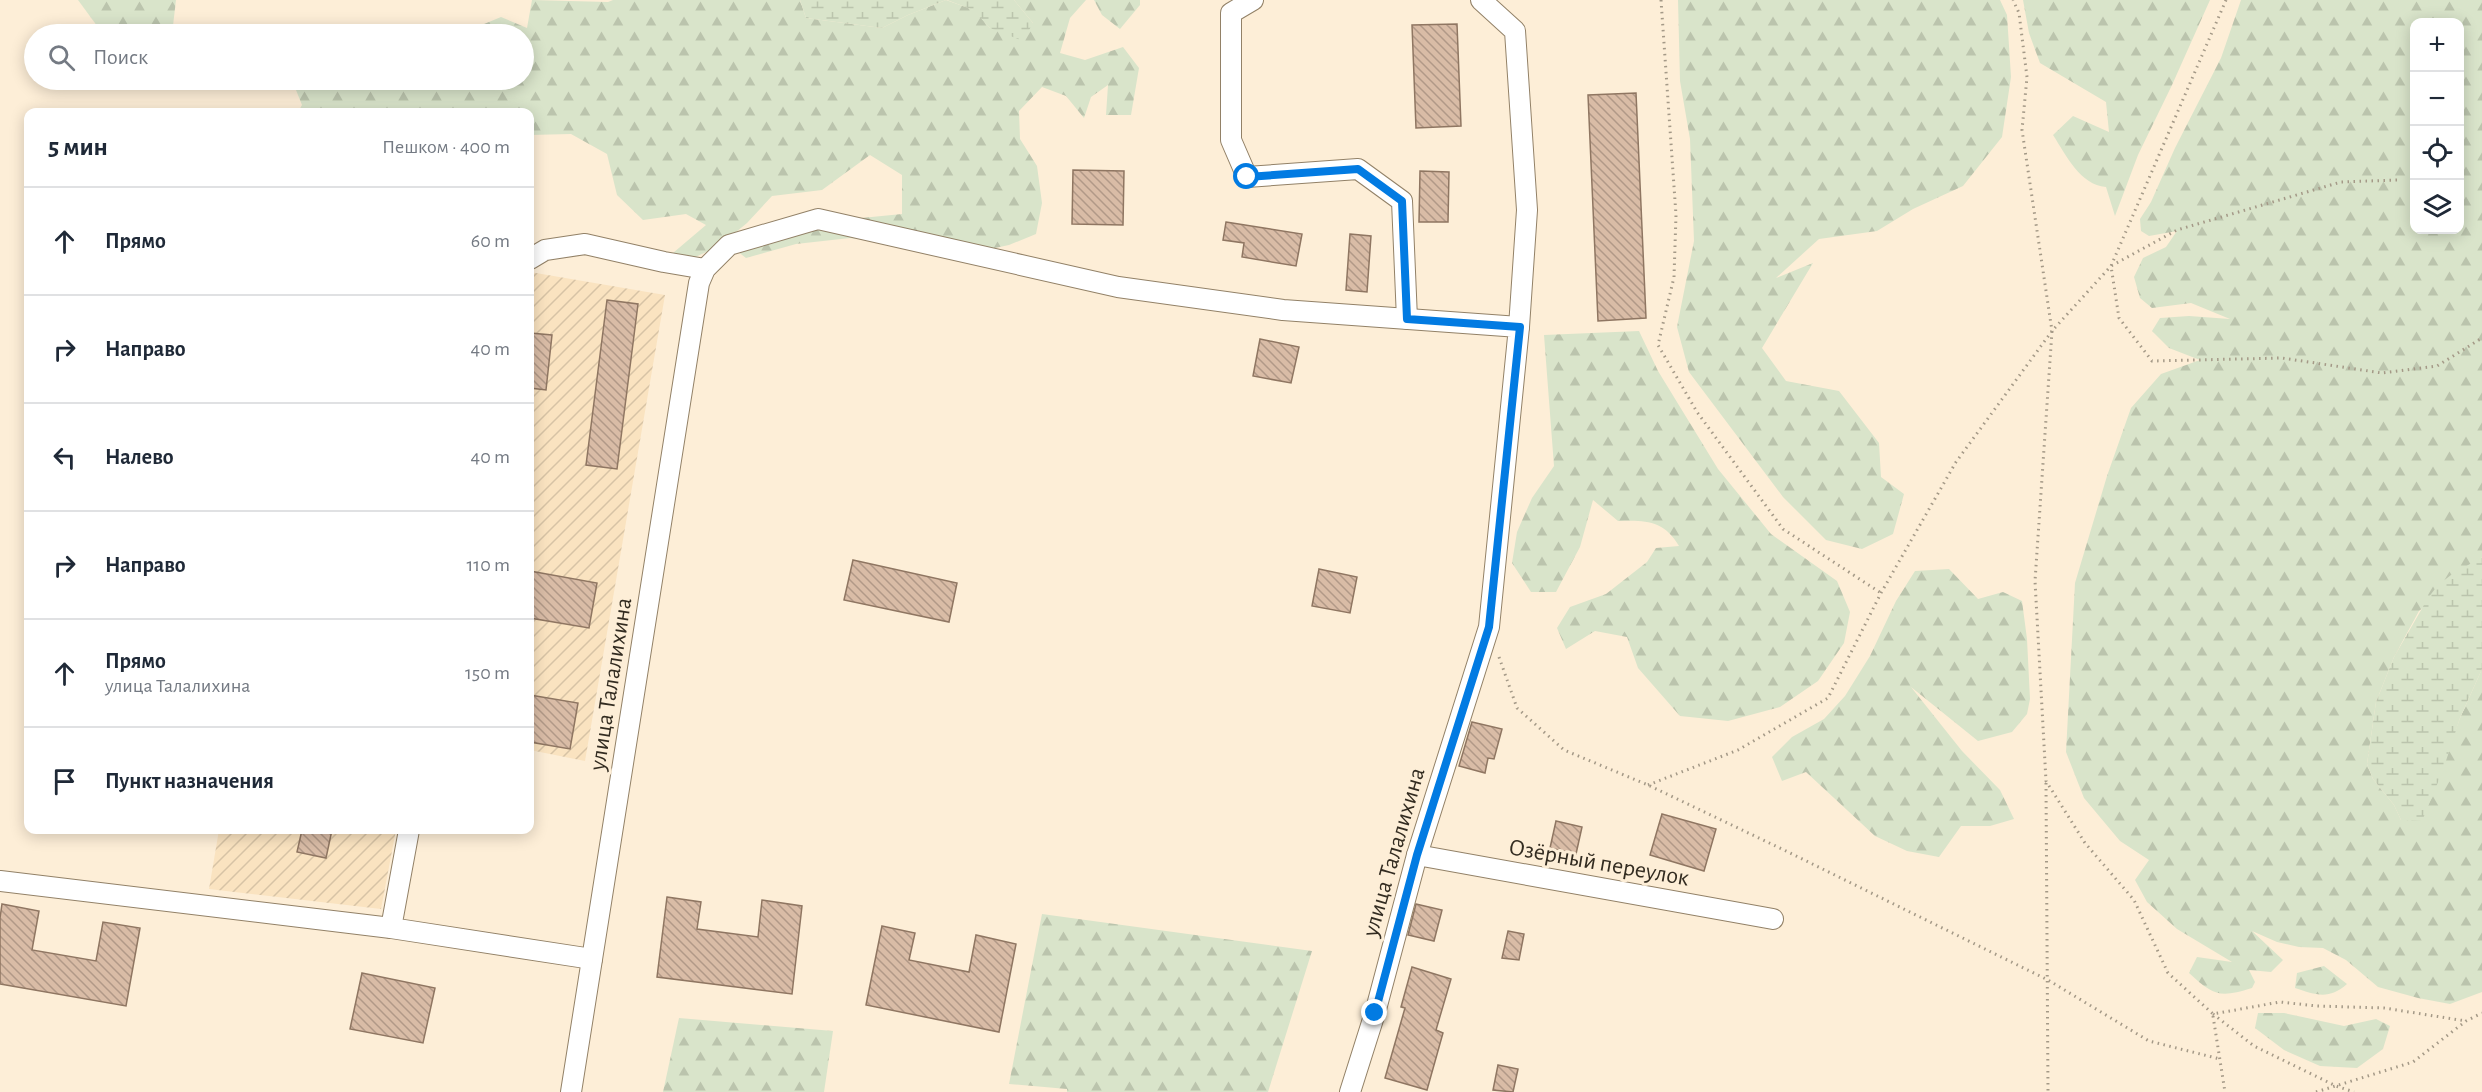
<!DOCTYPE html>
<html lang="ru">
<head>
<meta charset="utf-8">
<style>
  :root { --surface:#fff; --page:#f2f2f3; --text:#1f2937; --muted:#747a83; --line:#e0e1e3 }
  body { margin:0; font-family:"Alegreya Sans",sans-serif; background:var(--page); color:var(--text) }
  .controls { position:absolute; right:18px; top:18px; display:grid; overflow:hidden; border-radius:12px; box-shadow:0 3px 15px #0003 }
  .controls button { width:54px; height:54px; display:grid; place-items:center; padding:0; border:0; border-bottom:2px solid var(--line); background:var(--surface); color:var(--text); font:30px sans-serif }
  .stop { position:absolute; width:18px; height:18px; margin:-14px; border:4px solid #027be2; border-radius:50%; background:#fff }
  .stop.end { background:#027be2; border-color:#fff; box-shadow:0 2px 6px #0008 }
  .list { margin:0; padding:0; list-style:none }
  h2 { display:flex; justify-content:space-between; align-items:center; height:78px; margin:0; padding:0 24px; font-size:26px }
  h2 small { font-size:20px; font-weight:400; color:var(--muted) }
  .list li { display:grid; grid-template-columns:39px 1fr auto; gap:18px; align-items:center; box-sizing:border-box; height:108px; padding:0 24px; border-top:2px solid var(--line) }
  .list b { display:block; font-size:22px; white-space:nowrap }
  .list p { margin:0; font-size:20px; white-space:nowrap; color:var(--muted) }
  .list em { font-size:20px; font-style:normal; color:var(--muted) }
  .icon { flex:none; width:33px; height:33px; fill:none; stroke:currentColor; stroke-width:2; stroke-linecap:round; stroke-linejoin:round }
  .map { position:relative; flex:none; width:2482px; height:1092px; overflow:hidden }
  .search { position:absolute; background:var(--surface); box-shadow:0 3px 15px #0003; left:24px; top:24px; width:510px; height:66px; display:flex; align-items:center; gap:15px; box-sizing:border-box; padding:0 21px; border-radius:33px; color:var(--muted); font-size:22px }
  .panel { position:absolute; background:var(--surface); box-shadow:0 3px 15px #0003; left:24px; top:108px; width:510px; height:726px; border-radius:12px }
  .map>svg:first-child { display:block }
  .industrial { fill:url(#industrial-furrows) }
  .forest { fill:url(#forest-firs); fill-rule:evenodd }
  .wetland { fill:url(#wetland-marsh) }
  .building { fill:url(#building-back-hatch); stroke:#8f7662; stroke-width:1.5 }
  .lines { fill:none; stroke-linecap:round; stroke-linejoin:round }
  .minor-casing { stroke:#928167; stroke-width:22 }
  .path { stroke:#a49987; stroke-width:3; stroke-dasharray:1.5 4.5; stroke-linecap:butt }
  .minor { stroke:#fff; stroke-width:20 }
  .route { stroke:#027be2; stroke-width:8 }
  .labels { text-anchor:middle; stroke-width:6; stroke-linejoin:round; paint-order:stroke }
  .street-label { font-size:24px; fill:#332c21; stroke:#fdeed7 }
</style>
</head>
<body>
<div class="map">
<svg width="2482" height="1092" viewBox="0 0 2482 1092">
  <defs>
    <pattern id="industrial-furrows" width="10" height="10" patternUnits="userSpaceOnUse" patternTransform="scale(1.5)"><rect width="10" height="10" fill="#fae3c0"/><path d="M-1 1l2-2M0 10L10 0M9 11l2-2" fill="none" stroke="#d7c3a5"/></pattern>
    <pattern id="forest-firs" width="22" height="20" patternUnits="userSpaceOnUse" patternTransform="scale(1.5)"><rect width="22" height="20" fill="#d9e4ca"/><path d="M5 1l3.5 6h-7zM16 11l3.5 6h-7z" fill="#bbc4ad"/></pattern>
    <pattern id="wetland-marsh" width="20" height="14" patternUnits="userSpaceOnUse" patternTransform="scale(1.5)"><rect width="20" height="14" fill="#d9e4ca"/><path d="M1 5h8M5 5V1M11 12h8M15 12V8" fill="none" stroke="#bbc4ad"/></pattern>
    <pattern id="building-back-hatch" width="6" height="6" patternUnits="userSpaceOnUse" patternTransform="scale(1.5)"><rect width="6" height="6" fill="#d9bca6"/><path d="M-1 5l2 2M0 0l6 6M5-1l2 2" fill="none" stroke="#b19987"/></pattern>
  </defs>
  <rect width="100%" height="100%" fill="#fdeed7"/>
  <!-- industrial -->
  <g class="industrial">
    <path d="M 530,272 L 665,295 L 585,761 L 530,750 Z"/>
    <path d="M 219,830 L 396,830 L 381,909 L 209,889 Z"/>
  </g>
  <!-- forest -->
  <g class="forest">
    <path d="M 78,0 L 176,0 L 172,34 L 103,34 Z"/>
    <path d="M 532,0 L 608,2 L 613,0 L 800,0 L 806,18 L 882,28 L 908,15 L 946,0 L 974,10 L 990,28 L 1033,23 L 1014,0 L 1086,0 L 1070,18 L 1060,53 L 1085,60 L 1123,47 L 1139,68 L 1131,115 L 1106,115 L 1108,85 L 1091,97 L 1084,118 L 1066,96 L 1042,87 L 1019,111 L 1020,139 L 1037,166 L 1042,203 L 1036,234 L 1009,245 L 976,252 L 850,238 L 796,244 L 746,258 L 737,251 L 770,227 L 902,214 L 902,175 L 870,155 L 822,190 L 772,196 L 747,223 L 719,246 L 687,261 L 673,253 L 706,225 L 686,214 L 643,220 L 617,195 L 607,154 L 571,134 L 530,135 L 530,112 L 298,112 L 302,105 L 292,80 L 524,80 L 524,34 L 460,34 L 501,17 L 527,28 Z"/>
    <path d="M 1094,0 L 1140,0 L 1140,5 L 1120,29 L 1102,15 Z"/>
    <path d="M 1678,0 L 2000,0 L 2007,15 L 2011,77 L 2002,137 L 1963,186 L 1913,209 L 1877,231 L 1819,239 L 1776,278 L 1813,263 L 1762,348 L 1786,381 L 1839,391 L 1879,443 L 1881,477 L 1904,494 L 1893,534 L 1862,549 L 1826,540 L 1783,497 L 1689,372 L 1677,327 L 1694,241 L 1690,139 L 1680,81 Z"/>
    <path d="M 2023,0 L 2210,0 L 2172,85 L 2138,155 L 2115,216 L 2106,187 C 2080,185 2066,155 2053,135 L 2073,116 L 2109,132 L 2106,102 L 2040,63 L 2029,33 Z"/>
    <path d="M 2241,0 L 2482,0 L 2482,557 L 2419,611 L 2394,657 L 2376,702 L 2367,764 L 2373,779 L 2394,805 L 2401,820 L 2435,787 L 2460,718 L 2482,669 L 2482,992 L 2450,1004 L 2418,998 L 2378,987 L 2346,960 L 2323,948 L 2299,947 L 2277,942 L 2252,931 L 2283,960 L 2271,972 L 2249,970 L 2255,982 L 2252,988 C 2220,998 2214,996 2189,973 L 2197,957 L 2232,962 L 2177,929 L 2147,902 L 2135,880 L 2149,860 L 2120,841 L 2084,798 L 2066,752 L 2075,583 L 2107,476 L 2131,408 L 2161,374 L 2200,360 L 2169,348 L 2152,331 L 2160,318 L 2189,316 L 2230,319 L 2191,303 L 2152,308 L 2140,298 L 2134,277 L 2143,258 L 2166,247 L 2177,231 L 2149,236 L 2141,231 L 2140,219 L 2151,202 L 2175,148 L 2221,58 ZM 2414,22 L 2460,22 L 2460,230 L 2414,230 Z"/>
    <path d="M 1639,331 L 1658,371 L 1718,469 L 1771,534 L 1837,581 L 1850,612 L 1844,643 L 1818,681 L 1780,707 L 1728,721 L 1680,716 L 1638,668 L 1627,637 L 1595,631 L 1566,649 L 1557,628 L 1570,607 L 1606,594 L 1647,562 L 1656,548 L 1679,546 C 1664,520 1645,520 1618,521 L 1593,500 L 1580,547 L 1556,592 L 1531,592 L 1512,563 L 1517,532 L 1532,498 L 1554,466 L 1544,335 Z"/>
    <path d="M 1949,569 L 1978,599 L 2003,592 L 2022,601 L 2027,639 L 2030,699 L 2027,714 L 2012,732 L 1978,741 L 1911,687 L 1962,751 L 2000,790 L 2014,819 L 1990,826 L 1961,826 L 1939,857 L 1907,851 L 1875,836 L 1806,772 L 1782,781 L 1772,757 L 1792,737 L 1824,719 L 1845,696 L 1870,656 L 1896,601 L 1915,571 Z"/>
    <path d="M 1042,914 L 1312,951 L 1268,1092 L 1067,1092 L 1067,1089 L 1009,1084 Z"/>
    <path d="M 2324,966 L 2347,984 C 2329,1000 2316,995 2295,988 L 2297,973 Z"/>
    <path d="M 2258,1013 L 2284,1013 L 2344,1026 L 2376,1019 L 2390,1026 L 2383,1049 L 2357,1068 L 2320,1066 L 2284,1050 L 2255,1028 Z"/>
    <path d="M 679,1018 L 833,1031 L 824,1092 L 663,1092 Z"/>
  </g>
  <!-- wetland -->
  <g class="wetland">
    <path d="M 800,0 L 946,0 L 908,15 L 882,28 L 806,18 Z"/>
    <path d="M 947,0 L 1014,0 L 1033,23 L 1023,41 L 990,28 L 973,10 Z"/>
    <path d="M 2482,557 L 2482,669 L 2460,718 L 2443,770 L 2422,821 L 2401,820 L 2394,805 L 2373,779 L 2367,764 L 2376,702 L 2394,657 L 2428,598 L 2438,585 L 2451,575 Z"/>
  </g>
  <!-- building -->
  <g class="building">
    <path d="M 1457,24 L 1461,126 L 1416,128 L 1412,25 Z"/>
    <path d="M 1636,93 L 1646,318 L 1598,321 L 1588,95 Z"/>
    <path d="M 1073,170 L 1124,171 L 1123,225 L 1072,224 Z"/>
    <path d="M 1420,171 L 1449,172 L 1448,222 L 1419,222 Z"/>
    <path d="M 1226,222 L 1302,234 L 1296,266 L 1242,257 L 1244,243 L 1223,240 Z"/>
    <path d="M 1350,234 L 1371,236 L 1367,292 L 1346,290 Z"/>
    <path d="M 607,300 L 638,304 L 617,469 L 586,465 Z"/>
    <path d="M 530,333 L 552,335 L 546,390 L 530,388 Z"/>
    <path d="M 1260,339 L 1299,347 L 1291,383 L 1253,376 Z"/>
    <path d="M 853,560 L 957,583 L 949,622 L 844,600 Z"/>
    <path d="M 1319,569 L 1357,577 L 1350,613 L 1312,606 Z"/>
    <path d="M 530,571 L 597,583 L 589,628 L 530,618 Z"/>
    <path d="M 530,695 L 578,703 L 570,749 L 530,742 Z"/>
    <path d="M 1472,722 L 1502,729 L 1494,759 L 1488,758 L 1485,773 L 1459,766 Z"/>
    <path d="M 1662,814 L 1716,829 L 1704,871 L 1650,855 Z"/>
    <path d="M 1556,821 L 1582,827 L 1576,854 L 1550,848 Z"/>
    <path d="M 302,830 L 332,830 L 326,858 L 297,852 Z"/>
    <path d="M 667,897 L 701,902 L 697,929 L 758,937 L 762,900 L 802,906 L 792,994 L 657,977 Z"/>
    <path d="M 2,904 L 39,911 L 32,950 L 96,961 L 103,922 L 140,928 L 126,1006 L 0,984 L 0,918 Z"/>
    <path d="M 1416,904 L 1442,910 L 1434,941 L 1408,935 Z"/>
    <path d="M 882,926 L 915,933 L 909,960 L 969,972 L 976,935 L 1016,944 L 999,1032 L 866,1005 Z"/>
    <path d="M 1508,931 L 1524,934 L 1519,960 L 1502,958 Z"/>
    <path d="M 1412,967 L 1451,979 L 1436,1030 L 1443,1033 L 1427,1090 L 1385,1078 L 1405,1008 L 1401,1007 Z"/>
    <path d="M 362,973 L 435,988 L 423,1043 L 350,1029 Z"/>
    <path d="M 1498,1065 L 1518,1069 L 1513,1092 L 1493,1090 Z"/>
  </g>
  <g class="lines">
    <defs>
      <g id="minor">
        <path d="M 1253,0 L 1231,13 L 1231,140 L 1247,177 L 1358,169 L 1402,201 L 1407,319"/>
        <path d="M 1481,0 L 1515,31 L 1527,210 L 1519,327"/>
        <path d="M 530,259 L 545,250 L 585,244 L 664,262 L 705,269"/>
        <path d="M 409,830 L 391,928 L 592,959"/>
        <path d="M 1417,855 L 1773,919"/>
        <path d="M 0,881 L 391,928"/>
        <path d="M 571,1092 L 699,283 L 705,269 L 729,245 L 818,219 L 1118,287 L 1283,310 L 1519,327 L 1489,627 L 1417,855 L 1375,1013 L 1350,1092"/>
      </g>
    </defs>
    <!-- minor casing -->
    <use href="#minor" class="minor-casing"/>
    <!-- path -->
    <g class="path">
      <path d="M 1661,0 L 1676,215 L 1674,277 L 1658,345 L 1697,412 L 1783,529 L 1881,593"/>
      <path d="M 2226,0 L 2111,266 L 2052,331 L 2035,581 L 2046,781 L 2085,843 L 2134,900 L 2168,973 L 2213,1014 L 2280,1002 L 2317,1006 L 2384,1008 L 2466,1021"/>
      <path d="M 2397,180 L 2341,182 L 2177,230 L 2111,266 L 2119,318 L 2152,361 L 2282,358 L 2382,373 L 2437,366 L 2482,338"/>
      <path d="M 1499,657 L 1517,708 L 1564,750 L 1648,785 L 1784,850 L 2048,980 L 2149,1041 L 2220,1059"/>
      <path d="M 2046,783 L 2048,1092"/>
      <path d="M 1648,785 L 1738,750 L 1828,698 L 1881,593 L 1956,462 L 2052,331 L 2022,130 L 2027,77 L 2019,13 L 2013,0"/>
      <path d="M 2213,1014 L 2254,1046 L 2336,1086 L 2354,1092"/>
      <path d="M 2213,1016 L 2225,1092"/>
      <path d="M 2316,1092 L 2413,1062 L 2466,1021 L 2482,1013"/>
    </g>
    <!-- minor -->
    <use href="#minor" class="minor"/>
  </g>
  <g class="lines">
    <!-- route -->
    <path class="route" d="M 1247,177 L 1358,169 L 1402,201 L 1407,319 L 1520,327 L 1489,627 L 1417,855 L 1375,1013"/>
  </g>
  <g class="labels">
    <!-- street labels -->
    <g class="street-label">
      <text transform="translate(610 684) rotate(-81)" y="8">улица Талалихина</text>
      <text transform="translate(1393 852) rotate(-74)" y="8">улица Талалихина</text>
      <text transform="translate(1599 862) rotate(10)" y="8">Озёрный переулок</text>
    </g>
  </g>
</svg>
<div class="controls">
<button>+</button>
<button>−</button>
<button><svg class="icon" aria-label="locate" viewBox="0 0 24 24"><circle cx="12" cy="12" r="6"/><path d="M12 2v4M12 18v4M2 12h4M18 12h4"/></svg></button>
<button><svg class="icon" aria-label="layers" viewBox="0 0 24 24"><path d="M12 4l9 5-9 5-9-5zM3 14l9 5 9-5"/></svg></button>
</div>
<div class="stop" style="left:1247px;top:177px"></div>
<div class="stop end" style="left:1375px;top:1013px"></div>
<div class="search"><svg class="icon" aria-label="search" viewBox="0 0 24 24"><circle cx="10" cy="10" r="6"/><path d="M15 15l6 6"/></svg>Поиск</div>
<section class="panel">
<h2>5 мин<small>Пешком · 400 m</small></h2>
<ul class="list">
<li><svg class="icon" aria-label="ahead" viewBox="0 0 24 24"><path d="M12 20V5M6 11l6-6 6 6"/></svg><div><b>Прямо</b></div><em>60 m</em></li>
<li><svg class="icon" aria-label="right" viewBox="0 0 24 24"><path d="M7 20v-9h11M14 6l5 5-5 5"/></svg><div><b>Направо</b></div><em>40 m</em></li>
<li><svg class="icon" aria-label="left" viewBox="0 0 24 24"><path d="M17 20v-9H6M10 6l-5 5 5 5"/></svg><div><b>Налево</b></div><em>40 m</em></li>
<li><svg class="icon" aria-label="right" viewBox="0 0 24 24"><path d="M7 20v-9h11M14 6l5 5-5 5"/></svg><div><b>Направо</b></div><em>110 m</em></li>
<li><svg class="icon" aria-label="ahead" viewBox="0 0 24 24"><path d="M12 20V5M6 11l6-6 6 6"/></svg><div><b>Прямо</b><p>улица Талалихина</p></div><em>150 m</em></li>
<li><svg class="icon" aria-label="arrive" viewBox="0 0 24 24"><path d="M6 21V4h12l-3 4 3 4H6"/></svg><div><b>Пункт назначения</b></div></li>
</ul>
</section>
</div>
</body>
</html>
